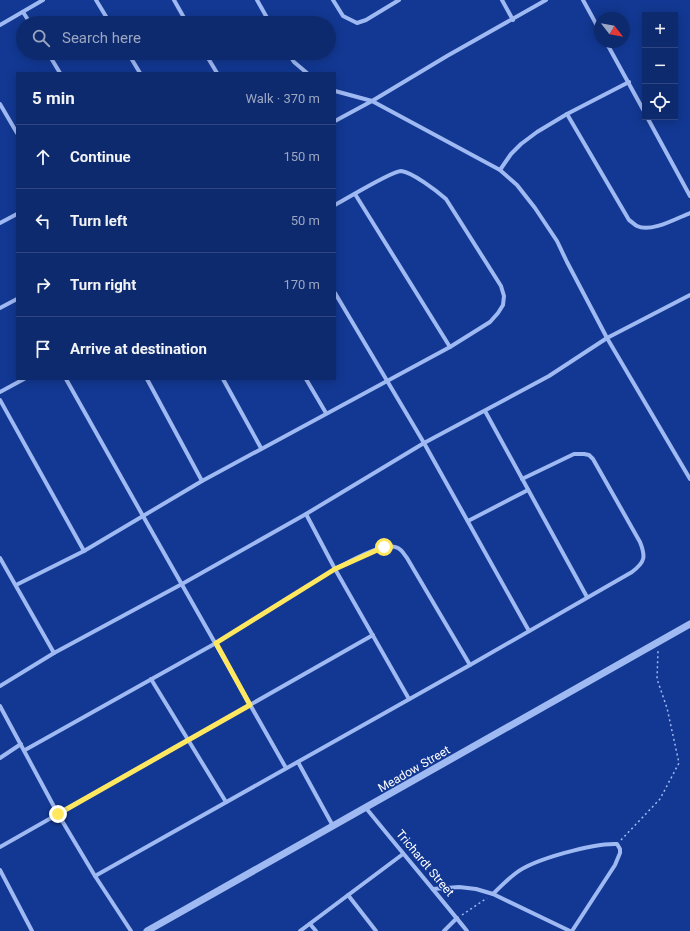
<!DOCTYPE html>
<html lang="en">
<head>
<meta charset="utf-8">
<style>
  :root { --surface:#0e2a6e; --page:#173273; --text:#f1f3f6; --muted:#9ba7c2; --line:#2e4681 }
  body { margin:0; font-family:Roboto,sans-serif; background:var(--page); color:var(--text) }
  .controls { position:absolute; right:12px; top:12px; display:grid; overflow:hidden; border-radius:0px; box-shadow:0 2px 10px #0003 }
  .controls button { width:36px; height:36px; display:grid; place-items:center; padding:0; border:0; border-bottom:1px solid var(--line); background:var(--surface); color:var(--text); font:20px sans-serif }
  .compass { position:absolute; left:594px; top:12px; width:36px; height:36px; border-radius:50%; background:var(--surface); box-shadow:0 2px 10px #0003; rotate:121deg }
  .stop { position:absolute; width:12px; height:12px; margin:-9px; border:3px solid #ffe760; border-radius:50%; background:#fff }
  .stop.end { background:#ffe760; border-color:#fff; box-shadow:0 1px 4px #0008 }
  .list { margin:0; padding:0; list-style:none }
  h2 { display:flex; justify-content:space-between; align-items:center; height:52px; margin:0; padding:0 16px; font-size:17px }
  h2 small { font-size:13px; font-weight:400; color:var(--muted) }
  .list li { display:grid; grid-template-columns:26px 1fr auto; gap:12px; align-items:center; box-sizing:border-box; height:64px; padding:0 16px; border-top:1px solid var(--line) }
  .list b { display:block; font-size:15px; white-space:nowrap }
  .list em { font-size:13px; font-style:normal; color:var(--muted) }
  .icon { flex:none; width:22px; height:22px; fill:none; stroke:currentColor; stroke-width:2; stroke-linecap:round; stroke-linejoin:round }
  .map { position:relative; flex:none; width:690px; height:931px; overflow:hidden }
  .search { position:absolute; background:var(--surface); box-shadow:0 2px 10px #0003; left:16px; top:16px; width:320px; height:44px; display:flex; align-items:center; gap:10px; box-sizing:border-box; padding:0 14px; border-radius:22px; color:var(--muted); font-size:15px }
  .panel { position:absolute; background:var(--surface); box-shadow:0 2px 10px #0003; left:16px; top:72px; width:320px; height:308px; border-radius:0px }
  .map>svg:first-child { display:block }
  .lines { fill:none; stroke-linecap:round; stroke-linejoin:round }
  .path { stroke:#9fb9f2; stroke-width:1.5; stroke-dasharray:2 3; stroke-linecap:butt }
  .minor { stroke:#9fb9f2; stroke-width:4 }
  .tertiary { stroke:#9fb9f2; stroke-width:7 }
  .route { stroke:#ffe760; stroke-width:5 }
  .labels { text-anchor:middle; stroke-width:3; stroke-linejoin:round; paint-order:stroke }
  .street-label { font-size:12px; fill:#fff; stroke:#123893 }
</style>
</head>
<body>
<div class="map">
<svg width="690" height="931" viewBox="0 0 690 931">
  <rect width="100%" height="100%" fill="#123893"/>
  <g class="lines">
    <!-- path -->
    <g class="path">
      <path d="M 221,640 L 329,572"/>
      <path d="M 621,840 L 660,799 L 679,763 L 667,708 L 657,679 L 658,651"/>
      <path d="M 462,915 L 487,898"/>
    </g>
    <!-- minor -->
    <g class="minor">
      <path d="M 96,0 L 110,23"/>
      <path d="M 174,0 L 187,23"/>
      <path d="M 257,0 L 270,23"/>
      <path d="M 333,0 L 343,16 L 357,23 L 366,20 L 399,0"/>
      <path d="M 502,0 L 513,20"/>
      <path d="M 583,0 L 600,31"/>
      <path d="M 23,12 L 30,23"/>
      <path d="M 0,25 L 43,0"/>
      <path d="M 606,42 L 645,113"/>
      <path d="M 48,53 L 60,73"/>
      <path d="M 128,53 L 140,73"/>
      <path d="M 205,53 L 217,73"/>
      <path d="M 288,53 L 294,62 L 307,73"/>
      <path d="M 335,91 L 372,101 L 500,170 L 517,185 L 535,208 L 557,241 L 567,262 L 607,338 L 690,479"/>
      <path d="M 0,104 L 17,133"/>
      <path d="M 567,114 L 629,220 C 632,222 635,225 637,226 C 651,233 677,218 690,213"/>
      <path d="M 647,117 L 690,196"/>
      <path d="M 335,121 L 372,101 L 447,56 L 546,0"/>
      <path d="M 500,170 L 511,154 L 521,144 L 537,132 L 567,114 L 629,82"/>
      <path d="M 355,194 L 450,347"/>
      <path d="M 0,223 L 17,214"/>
      <path d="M 335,293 L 424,443 L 529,631"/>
      <path d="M 0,308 L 17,299"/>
      <path d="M 66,379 L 143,516 L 286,768"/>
      <path d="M 147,379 L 202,481"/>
      <path d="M 223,379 L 261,448"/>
      <path d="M 306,379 L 326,413"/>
      <path d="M 0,392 L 24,379"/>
      <path d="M 0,400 L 84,551"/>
      <path d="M 485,411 L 587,597"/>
      <path d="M 306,514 L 335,569 L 409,699"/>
      <path d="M 468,521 L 528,490"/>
      <path d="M 0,558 L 54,653"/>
      <path d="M 335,569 C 349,562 384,541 398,548 C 402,550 404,554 407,558 L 470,665"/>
      <path d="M 16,585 L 84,551 L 202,481 L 450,347 L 490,322 L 498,313 L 503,305 L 504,296 L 501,286 L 446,199 C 437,191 412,172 401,171 C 392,171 346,199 335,205"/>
      <path d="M 151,679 L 226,802"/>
      <path d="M 0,686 L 54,653 L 182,584 L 306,514 L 424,443 L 549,376 L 607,338 L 690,295"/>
      <path d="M 0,706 L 58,814 L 95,876 L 131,931"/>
      <path d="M 25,750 L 216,643"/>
      <path d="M 0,758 L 21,744"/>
      <path d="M 298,762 L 333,826"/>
      <path d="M 366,808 C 400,850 434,890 467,931"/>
      <path d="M 0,847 L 373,635"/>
      <path d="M 0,870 L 32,931"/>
      <path d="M 95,876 L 470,665 L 632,572 C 645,562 646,557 640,542 L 593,459 L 589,455 L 584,454 L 574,454 L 522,479"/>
      <path d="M 433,889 L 459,887 L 476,889 L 493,894 L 570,931"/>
      <path d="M 493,894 C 500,887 508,879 516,873 C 534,859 594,843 617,844 L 620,849 L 620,853 L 615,865 L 572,931"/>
      <path d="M 348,895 L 376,931"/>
      <path d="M 310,924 L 316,931"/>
      <path d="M 300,931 L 403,854"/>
      <path d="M 444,931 L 457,918"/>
    </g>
    <!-- tertiary -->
    <path class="tertiary" d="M 147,931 L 690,624"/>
  </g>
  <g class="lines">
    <!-- route -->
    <path class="route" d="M 58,814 L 250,705 L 216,643 L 335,569 L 384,547"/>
  </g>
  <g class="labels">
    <!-- street labels -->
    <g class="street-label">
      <text transform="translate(414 769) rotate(-30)" y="4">Meadow Street</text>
      <text transform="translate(425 863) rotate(50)" y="4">Trichardt Street</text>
    </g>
  </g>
</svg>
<div class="controls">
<button>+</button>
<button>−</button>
<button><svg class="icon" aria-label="locate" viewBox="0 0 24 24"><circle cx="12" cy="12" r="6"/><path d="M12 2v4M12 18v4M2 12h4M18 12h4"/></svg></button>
</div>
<svg class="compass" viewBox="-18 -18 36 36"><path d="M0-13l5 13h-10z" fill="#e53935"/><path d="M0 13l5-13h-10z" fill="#9ba7c2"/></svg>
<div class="stop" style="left:384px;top:547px"></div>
<div class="stop end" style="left:58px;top:814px"></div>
<div class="search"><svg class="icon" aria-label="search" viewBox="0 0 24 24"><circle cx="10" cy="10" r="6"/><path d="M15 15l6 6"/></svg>Search here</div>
<section class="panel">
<h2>5 min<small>Walk · 370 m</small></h2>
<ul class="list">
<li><svg class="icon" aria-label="ahead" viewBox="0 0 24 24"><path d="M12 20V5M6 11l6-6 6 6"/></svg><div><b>Continue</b></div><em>150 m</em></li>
<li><svg class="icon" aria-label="left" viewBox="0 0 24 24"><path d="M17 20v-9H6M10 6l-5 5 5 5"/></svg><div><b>Turn left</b></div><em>50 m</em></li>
<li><svg class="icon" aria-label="right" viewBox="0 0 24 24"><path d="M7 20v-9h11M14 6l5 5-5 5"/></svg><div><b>Turn right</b></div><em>170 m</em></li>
<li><svg class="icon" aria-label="arrive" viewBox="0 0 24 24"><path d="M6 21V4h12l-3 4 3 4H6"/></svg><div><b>Arrive at destination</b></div></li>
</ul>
</section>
</div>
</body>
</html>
